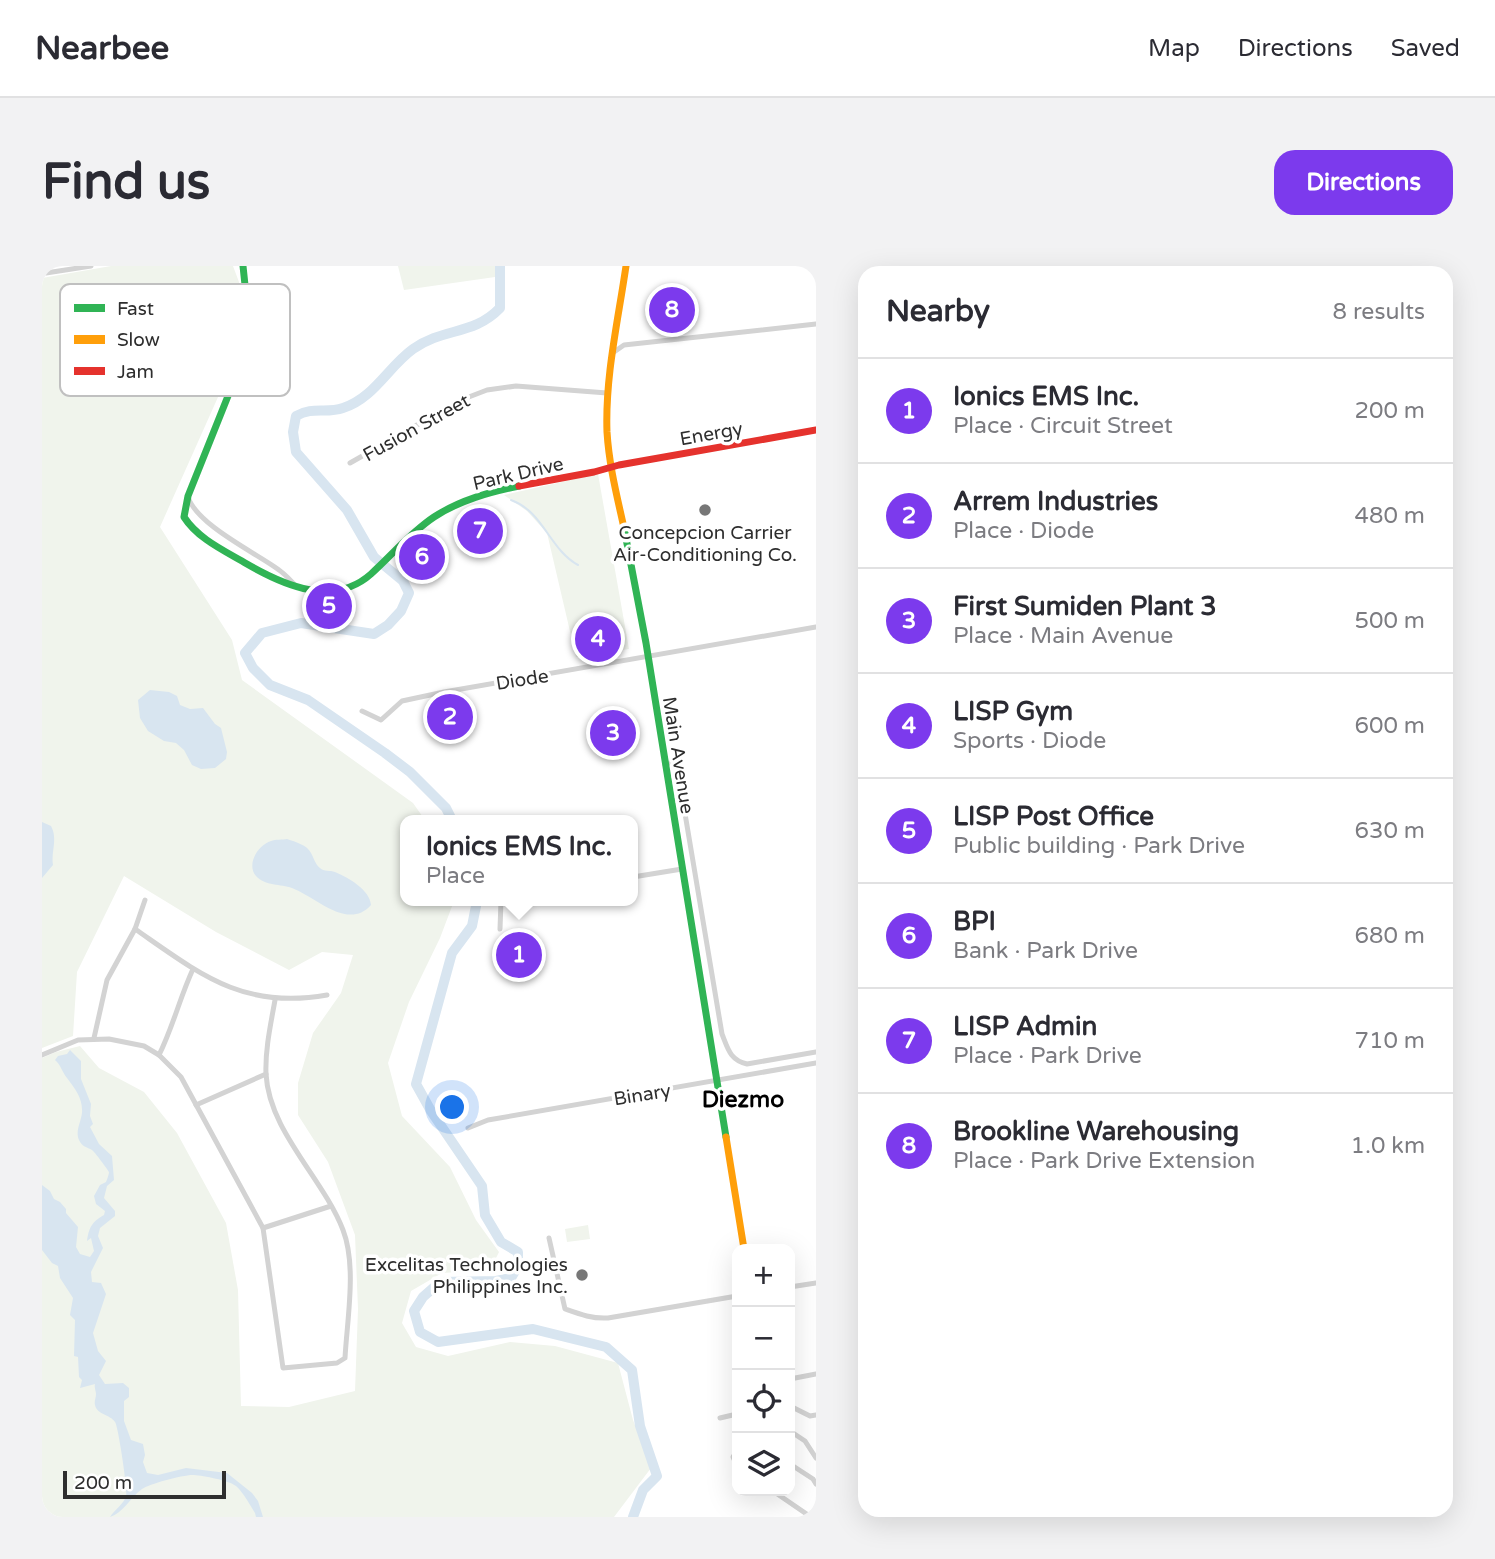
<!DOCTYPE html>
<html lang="en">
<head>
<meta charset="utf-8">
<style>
  :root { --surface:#fff; --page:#f2f2f3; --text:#2b2b33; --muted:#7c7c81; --line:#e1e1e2; --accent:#7c3aed }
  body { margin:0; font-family:"Varela Round",sans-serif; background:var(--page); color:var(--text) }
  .controls { position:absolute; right:21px; bottom:21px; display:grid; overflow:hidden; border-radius:14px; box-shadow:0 7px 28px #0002 }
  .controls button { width:63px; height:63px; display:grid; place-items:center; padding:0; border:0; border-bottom:2px solid var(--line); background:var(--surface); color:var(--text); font:35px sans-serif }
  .scale { position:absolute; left:21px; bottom:18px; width:163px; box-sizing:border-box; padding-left:7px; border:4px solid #2e2e2e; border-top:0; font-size:19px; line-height:24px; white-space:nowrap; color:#2e2e2e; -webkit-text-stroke:5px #fff; paint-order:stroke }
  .you { position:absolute; left:411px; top:842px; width:24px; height:24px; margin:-18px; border:5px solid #fff; border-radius:50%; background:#1a73e8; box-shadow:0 0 0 10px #1a73e833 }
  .badge { display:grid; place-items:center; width:46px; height:46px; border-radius:50%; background:var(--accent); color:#fff; font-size:23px; font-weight:700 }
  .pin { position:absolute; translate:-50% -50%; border:4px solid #fff; box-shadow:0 2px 7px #0006 }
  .popup { position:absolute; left:358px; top:549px; width:238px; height:91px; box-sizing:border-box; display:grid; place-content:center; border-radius:14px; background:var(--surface); filter:drop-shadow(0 2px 5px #0005); font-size:23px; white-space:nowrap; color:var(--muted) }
  .popup b { font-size:26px; color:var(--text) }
  .popup::after { content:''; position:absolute; left:50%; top:100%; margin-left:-14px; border:14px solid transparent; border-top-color:var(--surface) }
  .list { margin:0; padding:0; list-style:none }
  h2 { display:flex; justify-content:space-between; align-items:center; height:91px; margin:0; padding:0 28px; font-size:30px }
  h2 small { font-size:23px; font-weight:400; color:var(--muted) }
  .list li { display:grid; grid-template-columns:46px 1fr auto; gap:21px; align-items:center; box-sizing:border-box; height:105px; padding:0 28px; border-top:2px solid var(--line) }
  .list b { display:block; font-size:26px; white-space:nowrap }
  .list p { margin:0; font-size:23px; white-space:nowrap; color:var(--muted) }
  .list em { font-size:23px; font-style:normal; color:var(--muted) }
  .icon { flex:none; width:38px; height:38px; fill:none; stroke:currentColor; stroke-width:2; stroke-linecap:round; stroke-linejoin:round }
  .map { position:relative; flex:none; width:774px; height:1251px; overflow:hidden; border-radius:21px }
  header { display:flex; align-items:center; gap:42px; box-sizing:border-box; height:98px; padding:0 35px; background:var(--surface); border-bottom:2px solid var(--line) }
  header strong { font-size:33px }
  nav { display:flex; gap:38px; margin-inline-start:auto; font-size:24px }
  .intro { display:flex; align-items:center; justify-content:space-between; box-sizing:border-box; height:168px; padding:0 42px }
  h1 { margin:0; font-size:49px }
  .button { padding:18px 32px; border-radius:21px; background:var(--accent); color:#fff; font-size:24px; font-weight:700 }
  main { display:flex; gap:42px; padding:0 42px }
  aside { flex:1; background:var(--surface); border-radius:21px; box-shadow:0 7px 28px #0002 }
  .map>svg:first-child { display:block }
  .green { fill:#f0f4ec }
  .water { fill:#d8e5f0 }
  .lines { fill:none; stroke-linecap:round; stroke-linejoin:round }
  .stream { stroke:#d8e5f0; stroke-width:2 }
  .river { stroke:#d8e5f0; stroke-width:10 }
  .street { stroke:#d3d3d3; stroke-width:5 }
  .fast { stroke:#30b455; stroke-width:7 }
  .slow { stroke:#ff9f0a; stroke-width:7 }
  .jam { stroke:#e5322d; stroke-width:7 }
  .poi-dot { fill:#777; stroke:#fff; stroke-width:2.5 }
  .labels { text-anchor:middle; stroke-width:7; stroke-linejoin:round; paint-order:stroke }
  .street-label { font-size:19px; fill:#2e2e2e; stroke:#fff }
  .poi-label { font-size:19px; fill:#2e2e2e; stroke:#fff }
  .quarter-label { font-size:23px; font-weight:bold; fill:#000; stroke:#fff }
  .key { fill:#fff; stroke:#c0c0c0; stroke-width:2 }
  .key-label { font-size:19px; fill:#2e2e2e }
</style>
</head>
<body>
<header>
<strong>Nearbee</strong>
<nav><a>Map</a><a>Directions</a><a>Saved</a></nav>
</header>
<div class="intro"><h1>Find us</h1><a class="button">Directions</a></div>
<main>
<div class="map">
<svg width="774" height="1251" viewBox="0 0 774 1251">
  <rect width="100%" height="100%" fill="#fff"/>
  <!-- green -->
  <g class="green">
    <path d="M 69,0 L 191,0 L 197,16 L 189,102 L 118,261 L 190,374 L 200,414 L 371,537 L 383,554 L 363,554 L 363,635 L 412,635 L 398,672 L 367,736 L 346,797 L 360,850 L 408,901 L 434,954 L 457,986 L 448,1004 L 400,1007 L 369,1025 L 360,1057 L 374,1081 L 406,1090 L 468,1076 L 513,1080 L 576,1097 L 591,1154 L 609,1202 L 572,1251 L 0,1251 L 0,792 L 14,786 L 38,780 L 57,802 L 102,826 L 135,867 L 184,957 L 196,1024 L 199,1140 L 247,1141 L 313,1125 L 316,1043 L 313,969 L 286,896 L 256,849 L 256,817 L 271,767 L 299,727 L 311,689 L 280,686 L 247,704 L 174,666 L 82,610 L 35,706 L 31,770 L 0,782 L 0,12 Z"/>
    <path d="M 356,0 L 454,0 L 453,11 L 362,24 Z"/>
    <path d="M 556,208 L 587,383 L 534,391 L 505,267 L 485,245 L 462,229 Z"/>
    <path d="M 546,959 L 548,973 L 525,976 L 523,963 Z"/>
  </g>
  <!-- water -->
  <g class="water">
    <path d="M 108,424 L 127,426 L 135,430 L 138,439 L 148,443 L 161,442 L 173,458 L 179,462 L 185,486 L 184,493 L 173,502 L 159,503 L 150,499 L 142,484 L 134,477 L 122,475 L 106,465 L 98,452 L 96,434 Z"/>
    <path d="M 0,556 L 9,560 C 16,573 9,585 11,599 L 0,612 Z"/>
    <path d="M 245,573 C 254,576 265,579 269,587 C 272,592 273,598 278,602 C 282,606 288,604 293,606 C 307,612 328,624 329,639 C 306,665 274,631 250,622 C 239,618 223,620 214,610 C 204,598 216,579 229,575 C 233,573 241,574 245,573 Z"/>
    <path d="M 28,784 L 39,795 L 39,813 L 49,838 L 48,850 L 51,858 L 48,861 L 57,878 L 70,890 L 72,914 L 65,920 L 62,932 L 73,945 L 73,950 L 58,962 L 56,970 L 61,982 L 49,1006 L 50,1016 L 59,1017 L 64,1028 L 51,1067 L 56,1085 L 64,1095 L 57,1109 L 63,1118 L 81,1117 L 87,1122 L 87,1131 L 82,1135 L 82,1155 L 89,1174 L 101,1178 L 103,1189 L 101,1196 L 105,1207 L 116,1209 L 144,1202 L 185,1207 L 210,1227 L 216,1235 L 221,1251 L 214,1251 L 213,1247 C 208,1239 201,1226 194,1220 C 186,1214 162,1210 152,1209 C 143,1208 107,1218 100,1223 C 88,1232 81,1247 68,1251 C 72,1244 82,1238 84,1230 C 86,1225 76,1159 73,1156 C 68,1148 55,1149 53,1139 C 52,1135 54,1132 54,1128 C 54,1125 52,1121 53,1118 L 38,1122 L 40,1114 L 37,1111 L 36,1091 L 32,1090 L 33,1054 L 28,1049 L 31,1032 L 18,1012 L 16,1000 L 10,997 L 0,984 L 0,919 L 8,925 L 12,933 L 18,936 L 24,943 L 24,947 L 36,961 L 34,981 L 38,988 L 48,991 L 52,985 L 49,972 L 45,975 C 47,961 50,956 62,949 L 63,945 L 54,938 L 52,930 L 58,919 L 64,916 C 65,914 67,908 67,906 C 66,904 52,885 50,884 C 45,881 40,881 37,874 C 33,865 39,856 40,847 C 41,832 33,823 25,812 C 20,806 19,799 13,794 L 16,790 L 25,788 Z"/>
  </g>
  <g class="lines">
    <!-- stream -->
    <path class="stream" d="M 469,234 C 501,245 508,284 536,299"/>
    <!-- river -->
    <g class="river">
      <path d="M 410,554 L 404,542 L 368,506 L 343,487 L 266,434 L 228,419 L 211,402 L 203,387 L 220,367 L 259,357 L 332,368 L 346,359 L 359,345 L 367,327 L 361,315 L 332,291 L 305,244 L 254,186 L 251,166 L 254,150 C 271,140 284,148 301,142 C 332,132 346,101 371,83 C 402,61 431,70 458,42 L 458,0"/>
      <path d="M 435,635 L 430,660 L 410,687 L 374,818 L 389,845 L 440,920 L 443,949 L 459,976 L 476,986 L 476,1000 L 469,1012 L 454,1015 L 398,1016 L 381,1031 L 372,1045 L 378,1066 L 396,1076 L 491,1063 L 564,1081 L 590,1104 L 598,1160 L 615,1210 L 601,1224 L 591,1251"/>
    </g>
    <!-- street -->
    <g class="street">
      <path d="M 2,0 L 4,7 L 49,0"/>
      <path d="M 572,86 L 582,79 L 774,58"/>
      <path d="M 308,197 L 419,134 L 445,124 L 474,120 L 565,127"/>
      <path d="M 146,231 C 155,259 214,287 237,304 C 243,308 248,314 253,319"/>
      <path d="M 320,445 L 339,454 L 360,435 L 402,426 L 774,361"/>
      <path d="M 623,499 L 634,494 L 680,768 C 686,783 688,794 705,798 L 774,786"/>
      <path d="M 591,611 L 640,603"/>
      <path d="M 93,663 C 158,708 201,744 285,729"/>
      <path d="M 458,663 L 459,635"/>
      <path d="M 52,772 L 65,714 L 93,663 L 103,634"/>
      <path d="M 0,789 L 36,774 L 67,773 L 102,780 L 117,789 L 139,811 L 221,962 L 241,1102 L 295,1097 L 303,1092 C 305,1054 315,1000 301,964 C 281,912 227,865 224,808 C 223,783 229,757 233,734"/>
      <path d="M 117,789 C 131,761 138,731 151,703"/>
      <path d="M 154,839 L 224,808"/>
      <path d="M 426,862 L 446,854 L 774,797"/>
      <path d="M 221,962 L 289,940"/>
      <path d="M 507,972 L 523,1043 C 537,1048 550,1053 566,1052 L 695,1030"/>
      <path d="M 748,1021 L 774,1017"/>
      <path d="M 748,1113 L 774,1108"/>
      <path d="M 748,1140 L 768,1150 L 774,1149"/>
      <path d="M 678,1152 L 695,1148"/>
      <path d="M 748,1165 L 763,1175 L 774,1192"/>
      <path d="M 695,1185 L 691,1191 L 695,1200"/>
      <path d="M 748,1198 L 771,1213 L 774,1218"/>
      <path d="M 731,1225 L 769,1251"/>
    </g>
    <!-- fast -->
    <g class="fast">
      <path d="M 201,0 L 203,19 L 198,100 L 146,230 L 142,251 C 156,273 183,285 205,298 C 243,320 292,341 329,308 C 350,289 368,267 392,251 C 418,234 448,226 477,220"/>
      <path d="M 582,262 L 604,377 L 684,871"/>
    </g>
    <!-- slow -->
    <g class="slow">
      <path d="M 582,262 C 575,230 567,199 565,166 C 563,111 576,55 584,0"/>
      <path d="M 684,871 L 702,983"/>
    </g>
    <!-- jam -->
    <path class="jam" d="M 477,220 L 552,206 L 577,199 L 774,164"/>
  </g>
  <!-- markers -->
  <g class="poi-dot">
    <circle cx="663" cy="244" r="7"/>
    <circle cx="540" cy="1009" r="7"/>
  </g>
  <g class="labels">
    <!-- street labels -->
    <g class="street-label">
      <text transform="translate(374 161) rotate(-29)" y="7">Fusion Street</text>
      <text transform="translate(669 167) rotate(-10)" y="7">Energy</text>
      <text transform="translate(476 207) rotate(-13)" y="7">Park Drive</text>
      <text transform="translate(480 413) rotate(-9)" y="7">Diode</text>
      <text transform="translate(637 489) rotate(81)" y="7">Main Avenue</text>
      <text transform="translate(600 828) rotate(-9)" y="7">Binary</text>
    </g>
    <!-- poi labels -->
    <g class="poi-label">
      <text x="663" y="273">Concepcion Carrier<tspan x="663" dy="22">Air-Conditioning Co.</tspan></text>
      <text x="526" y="1005" text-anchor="end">Excelitas Technologies<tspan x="526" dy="22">Philippines Inc.</tspan></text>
    </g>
    <!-- quarter labels -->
    <g class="quarter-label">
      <text x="701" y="841">Diezmo</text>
    </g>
  </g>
  <!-- legend -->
  <rect x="18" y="18" width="230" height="112" rx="10" class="key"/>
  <rect x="32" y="38" width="31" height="8" fill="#30b455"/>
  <rect x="32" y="69" width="31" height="9" fill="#ff9f0a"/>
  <rect x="32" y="101" width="31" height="8" fill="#e5322d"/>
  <g class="key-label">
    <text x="75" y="49">Fast</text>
    <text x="75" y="80">Slow</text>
    <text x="75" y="112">Jam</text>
  </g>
</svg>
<div class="controls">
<button>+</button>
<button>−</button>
<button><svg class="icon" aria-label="locate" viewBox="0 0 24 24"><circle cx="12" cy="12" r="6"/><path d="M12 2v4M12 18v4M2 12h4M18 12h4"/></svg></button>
<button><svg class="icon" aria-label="layers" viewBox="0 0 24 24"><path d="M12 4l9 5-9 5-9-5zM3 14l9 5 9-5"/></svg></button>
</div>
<div class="scale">200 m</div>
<div class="you"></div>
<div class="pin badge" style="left:477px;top:689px">1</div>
<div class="popup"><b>Ionics EMS Inc.</b>Place</div>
<div class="pin badge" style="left:408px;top:451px">2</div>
<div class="pin badge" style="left:571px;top:467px">3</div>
<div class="pin badge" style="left:556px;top:373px">4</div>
<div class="pin badge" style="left:287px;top:340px">5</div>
<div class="pin badge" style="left:380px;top:291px">6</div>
<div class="pin badge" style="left:438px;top:265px">7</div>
<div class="pin badge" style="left:630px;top:44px">8</div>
</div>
<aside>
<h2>Nearby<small>8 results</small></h2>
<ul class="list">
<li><span class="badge">1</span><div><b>Ionics EMS Inc.</b><p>Place · Circuit Street</p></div><em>200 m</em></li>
<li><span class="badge">2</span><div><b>Arrem Industries</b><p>Place · Diode</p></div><em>480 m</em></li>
<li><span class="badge">3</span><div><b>First Sumiden Plant 3</b><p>Place · Main Avenue</p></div><em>500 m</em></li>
<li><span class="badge">4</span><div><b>LISP Gym</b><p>Sports · Diode</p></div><em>600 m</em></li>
<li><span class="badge">5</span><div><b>LISP Post Office</b><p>Public building · Park Drive</p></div><em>630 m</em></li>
<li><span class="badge">6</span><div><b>BPI</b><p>Bank · Park Drive</p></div><em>680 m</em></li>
<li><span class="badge">7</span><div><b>LISP Admin</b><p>Place · Park Drive</p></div><em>710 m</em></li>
<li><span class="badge">8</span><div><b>Brookline Warehousing</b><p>Place · Park Drive Extension</p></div><em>1.0 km</em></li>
</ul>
</aside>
</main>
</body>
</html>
